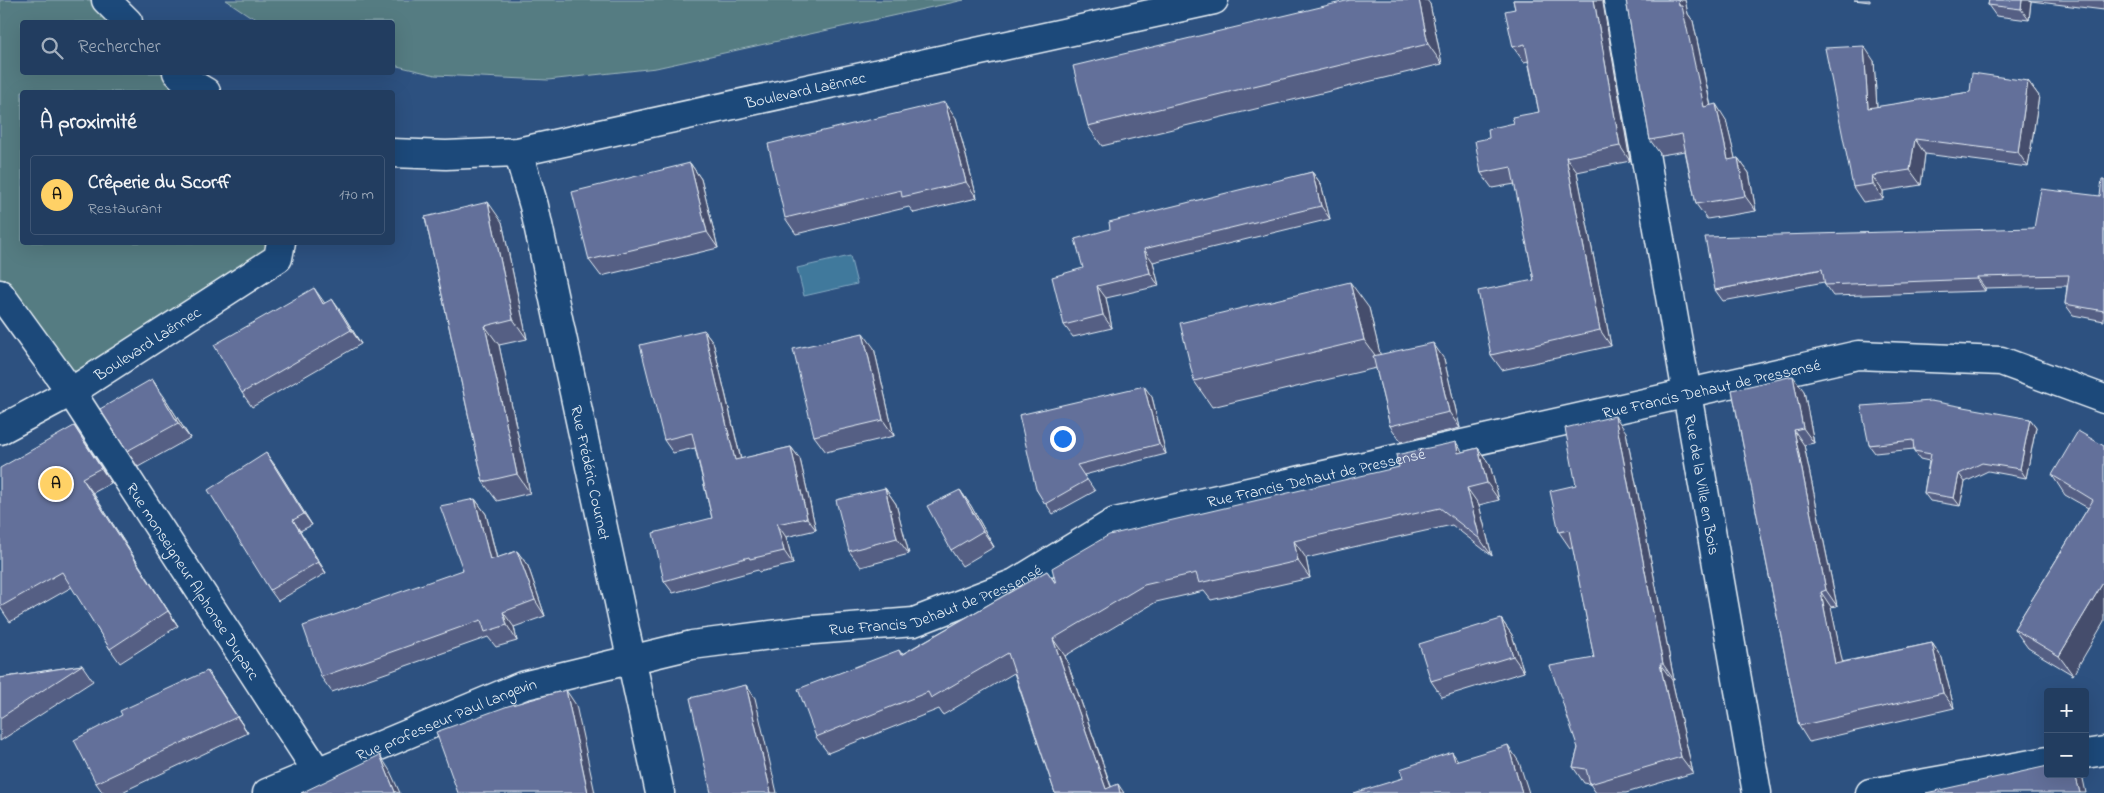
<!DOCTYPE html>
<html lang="fr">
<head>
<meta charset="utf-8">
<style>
  :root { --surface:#223d60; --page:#2e4869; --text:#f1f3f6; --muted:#a2aebd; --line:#3f5675; --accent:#ffd166 }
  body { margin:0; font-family:"Indie Flower",sans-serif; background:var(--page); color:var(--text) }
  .controls { position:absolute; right:15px; bottom:15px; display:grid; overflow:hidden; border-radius:5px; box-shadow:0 5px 20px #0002 }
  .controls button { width:45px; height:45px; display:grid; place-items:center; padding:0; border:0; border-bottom:1px solid var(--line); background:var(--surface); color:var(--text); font:25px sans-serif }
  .you { position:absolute; left:1062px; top:438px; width:18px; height:18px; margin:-12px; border:4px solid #fff; border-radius:50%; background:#1a73e8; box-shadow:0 0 0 8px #1a73e833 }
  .badge { display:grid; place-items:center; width:32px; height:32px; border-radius:50%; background:var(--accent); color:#111; font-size:16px; font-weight:700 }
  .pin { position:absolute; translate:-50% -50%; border:2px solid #fff; box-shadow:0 1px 5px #0006 }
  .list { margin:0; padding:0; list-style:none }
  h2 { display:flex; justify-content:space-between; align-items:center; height:65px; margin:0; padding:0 20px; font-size:21px }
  h2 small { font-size:16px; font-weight:400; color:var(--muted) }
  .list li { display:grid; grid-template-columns:32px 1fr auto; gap:15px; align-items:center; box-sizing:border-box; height:80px; margin:0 10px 10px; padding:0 10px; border:1px solid var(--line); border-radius:5px }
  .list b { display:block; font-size:19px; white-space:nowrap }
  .list p { margin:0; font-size:16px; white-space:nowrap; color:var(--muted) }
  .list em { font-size:16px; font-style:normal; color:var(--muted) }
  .icon { flex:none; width:28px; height:28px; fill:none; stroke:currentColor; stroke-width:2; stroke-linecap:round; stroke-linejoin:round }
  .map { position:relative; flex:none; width:2104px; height:793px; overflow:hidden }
  .search { position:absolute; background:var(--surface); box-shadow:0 5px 20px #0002; left:20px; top:20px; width:375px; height:55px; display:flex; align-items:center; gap:12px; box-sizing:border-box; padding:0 18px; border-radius:5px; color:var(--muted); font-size:19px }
  .panel { position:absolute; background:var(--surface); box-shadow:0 5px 20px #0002; left:20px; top:90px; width:375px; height:155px; border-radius:5px }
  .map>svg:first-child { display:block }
  .green { fill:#547c82; stroke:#9eb6bd }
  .water { fill:#41799c; stroke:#84a9c1 }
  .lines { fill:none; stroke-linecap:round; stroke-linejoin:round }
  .minor-casing { stroke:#e8f1f8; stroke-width:31 }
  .secondary-casing { stroke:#e8f1f8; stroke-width:31 }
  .minor { stroke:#1f4a7a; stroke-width:28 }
  .secondary { stroke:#1f4a7a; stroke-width:28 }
  .wall { fill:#555f84; stroke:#e8f1f8 }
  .shaded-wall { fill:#454e6c; stroke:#e8f1f8 }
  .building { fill:#636f9a; stroke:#e8f1f8 }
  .labels { text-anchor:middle; stroke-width:4; stroke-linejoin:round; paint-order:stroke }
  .street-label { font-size:16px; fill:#e8f1f8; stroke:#1f4a7a }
</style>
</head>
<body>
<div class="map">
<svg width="2104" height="793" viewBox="0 0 2104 793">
  <rect width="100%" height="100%" fill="#2d5180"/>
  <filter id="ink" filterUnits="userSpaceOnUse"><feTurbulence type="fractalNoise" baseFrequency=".02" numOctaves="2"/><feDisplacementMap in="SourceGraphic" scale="10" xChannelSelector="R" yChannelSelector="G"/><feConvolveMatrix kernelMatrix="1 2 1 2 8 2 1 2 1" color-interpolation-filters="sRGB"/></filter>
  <g filter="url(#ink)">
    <!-- green -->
    <g class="green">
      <path d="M 0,0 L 106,0 L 128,22 L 22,22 L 22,72 L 177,73 L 206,92 L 22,92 L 22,242 L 281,243 L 71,392 L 0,294 Z"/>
      <path d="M 226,0 L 964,0 L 656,68 L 548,80 L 435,75 L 393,65 L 392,22 L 265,22 L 250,16 Z"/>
    </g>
    <!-- water -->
    <path class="water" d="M 850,256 L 857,284 L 804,296 L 797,268 Z"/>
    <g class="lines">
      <defs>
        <g id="minor">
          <path id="s1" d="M 1618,0 L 1757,793"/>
          <path id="s2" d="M 518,152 L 534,206 L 660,793"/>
          <path id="s3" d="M 0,294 L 71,392 L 317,771"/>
          <path id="s4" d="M 0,430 L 71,392 L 278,258 L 281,242"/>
          <path d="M 2085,754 L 2104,751"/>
          <path id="s5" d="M 267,793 L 522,686 L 692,645 L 801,631 L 914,622 L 1015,583 L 1115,522 L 1858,355 L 2001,361 L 2104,399"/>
          <path d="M 1870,793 L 2048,761"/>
        </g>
        <g id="secondary">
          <path d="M 106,0 L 128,22"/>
          <path d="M 177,72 L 184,79 L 206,92"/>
          <path id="s6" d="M 392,153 L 446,155 L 518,152 L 1214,0"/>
        </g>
      </defs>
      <!-- minor casing -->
      <use href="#minor" class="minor-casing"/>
      <!-- secondary casing -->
      <use href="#secondary" class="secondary-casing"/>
      <!-- minor -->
      <use href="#minor" class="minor"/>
      <!-- secondary -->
      <use href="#secondary" class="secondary"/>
    </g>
    <!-- wall -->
    <g class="wall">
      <path d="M 1513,0 L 1603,0 L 1603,3 L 1630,161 L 1577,172 L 1611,346 L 1502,370 L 1491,355 L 1534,280 L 1515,184 L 1492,188 L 1481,173 L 1489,138 L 1514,123 L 1539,112 L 1528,61 L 1524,62 L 1513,47 L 1515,9 Z"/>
      <path d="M 1626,0 L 1685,0 L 1688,14 L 1693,21 L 1711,106 L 1726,120 L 1735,159 L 1738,158 L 1749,173 L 1756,211 L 1707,219 L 1696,204 L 1685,151 L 1661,155 L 1650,140 Z"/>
      <path d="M 1854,0 L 1870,0 L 1870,2 Z"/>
      <path d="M 1989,0 L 2104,0 L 2104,10 L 2031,1 L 2029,20 L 1996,16 L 1988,5 Z"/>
      <path d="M 1430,4 L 1442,64 L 1102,146 L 1088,126 Z"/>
      <path d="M 1874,61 L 1877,107 L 1970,92 L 2028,81 L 2039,96 L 2028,167 L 1925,154 L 1921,185 L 1883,191 L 1883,199 L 1863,202 L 1853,187 Z"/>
      <path d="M 956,118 L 977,198 L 914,213 L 909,207 L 796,234 L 785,218 Z"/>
      <path d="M 690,163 L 701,179 L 718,248 L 601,276 L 589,260 Z"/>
      <path d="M 1312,172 L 1321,184 L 1330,219 L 1153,262 L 1159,286 L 1106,298 L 1112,328 L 1073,337 L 1064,325 L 1110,229 Z"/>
      <path d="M 2104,179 L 2104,321 L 2073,315 L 2065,304 L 2067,286 L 1985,288 L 1985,291 L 1833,296 L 1825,285 L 1824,282 L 1723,301 L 1715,290 L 2034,228 L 2100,196 Z"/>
      <path d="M 425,217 L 502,222 L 527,339 L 499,345 L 530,493 L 497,501 L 483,482 Z"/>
      <path d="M 325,303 L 342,313 L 361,344 L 252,407 L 242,393 Z"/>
      <path d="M 1369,308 L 1380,355 L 1444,359 L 1460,428 L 1401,442 L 1390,426 L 1376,368 L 1212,407 L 1194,381 Z"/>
      <path d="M 704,330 L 713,342 L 741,459 L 791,447 L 800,459 L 816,530 L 786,537 L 793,564 L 759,572 L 758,570 L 673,593 L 664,581 L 712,518 L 695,448 L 673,453 L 664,440 Z"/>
      <path d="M 874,348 L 894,436 L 826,452 L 814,436 Z"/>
      <path d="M 1732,390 L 1804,391 L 1814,443 L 1804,445 L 1837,606 L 1831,607 L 1842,662 L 1932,643 L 1942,658 L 1954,708 L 1809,742 L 1799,726 Z"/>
      <path d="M 163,395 L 190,438 L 138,467 L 127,451 Z"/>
      <path d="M 1152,397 L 1166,454 L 1084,475 L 1095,491 L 1053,514 L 1036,489 Z"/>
      <path d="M 2030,419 L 2036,427 L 2026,478 L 1988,471 L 1965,482 L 1960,506 L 1930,501 L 1924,493 L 1929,461 L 1920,459 L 1914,451 L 1914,449 L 1875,453 L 1869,445 Z"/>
      <path d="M 1626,432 L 1674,680 L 1672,680 L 1693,773 L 1626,793 L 1596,793 L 1590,784 L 1584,783 L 1573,767 L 1578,748 L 1594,658 L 1573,548 L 1570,548 L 1559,532 L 1576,485 Z"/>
      <path d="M 84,440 L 111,483 L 93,493 L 178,626 L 120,663 L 110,649 L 72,587 L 10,622 L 0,607 Z"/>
      <path d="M 2104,446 L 2073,675 L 2028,648 L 2014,629 L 2088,508 L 2065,495 L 2052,475 Z"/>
      <path d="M 1478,448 L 1490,465 L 1499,500 L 1479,505 L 1492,556 L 1452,525 L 1362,545 L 1306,558 L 1310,578 L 1211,600 L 1204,591 L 1156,602 L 1065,656 L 1111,786 L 1124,793 L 1055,793 L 1014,673 L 943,715 L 939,709 L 828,753 L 816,737 L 899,650 L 902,654 L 1047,571 L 1055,582 L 1399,467 Z"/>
      <path d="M 274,464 L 312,525 L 300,531 L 326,573 L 278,601 L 270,590 Z"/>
      <path d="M 885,488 L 896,504 L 909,554 L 861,567 L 849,551 Z"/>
      <path d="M 960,490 L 971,506 L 994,547 L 962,566 L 951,550 Z"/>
      <path d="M 475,499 L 486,514 L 497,558 L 517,551 L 528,566 L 545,616 L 514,627 L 517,641 L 496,647 L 488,637 L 332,692 L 321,677 L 463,570 Z"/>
      <path d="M 1501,619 L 1512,635 L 1524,672 L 1442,697 L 1431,681 Z"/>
      <path d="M 82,665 L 93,681 L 0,741 L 0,678 Z"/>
      <path d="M 218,687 L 248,733 L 120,793 L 103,793 L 96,783 Z"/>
    </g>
    <!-- shaded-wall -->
    <g class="shaded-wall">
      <path d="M 1419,0 L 1427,0 L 1430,4 L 1442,64 L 1428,44 Z"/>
      <path d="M 1594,0 L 1603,0 L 1603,3 L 1630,161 L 1620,146 Z"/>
      <path d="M 1678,0 L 1685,0 L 1688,14 L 1693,21 L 1714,122 L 1704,107 Z"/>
      <path d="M 2022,0 L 2030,0 L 2031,1 L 2029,20 L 2021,9 Z"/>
      <path d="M 1864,46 L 1874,61 L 1878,123 L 1868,108 Z"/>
      <path d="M 2028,81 L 2039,96 L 2028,167 L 2018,152 Z"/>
      <path d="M 945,102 L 956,118 L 977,198 L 966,182 Z"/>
      <path d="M 1716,104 L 1726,120 L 1739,175 L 1728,160 Z"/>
      <path d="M 1915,139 L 1925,154 L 1921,185 L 1910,170 Z"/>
      <path d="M 1566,157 L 1577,172 L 1611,346 L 1600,330 Z"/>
      <path d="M 1738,158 L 1749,173 L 1756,211 L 1745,196 Z"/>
      <path d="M 690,163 L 701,179 L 718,248 L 707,232 Z"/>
      <path d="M 1312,172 L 1321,184 L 1330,219 L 1321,206 Z"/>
      <path d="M 1872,176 L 1883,191 L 1883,199 L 1873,184 Z"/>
      <path d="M 488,202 L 502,222 L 527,339 L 513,319 Z"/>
      <path d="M 1144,249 L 1153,262 L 1159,286 L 1150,273 Z"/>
      <path d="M 1977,277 L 1985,288 L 1985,291 L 1977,279 Z"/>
      <path d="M 1350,282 L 1369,308 L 1383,366 L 1364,340 Z"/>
      <path d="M 1097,286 L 1106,298 L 1112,328 L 1103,315 Z"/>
      <path d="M 314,288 L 324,302 L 333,318 L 323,304 Z"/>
      <path d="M 332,299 L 342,313 L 361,344 L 351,330 Z"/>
      <path d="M 485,326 L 499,345 L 530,493 L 517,474 Z"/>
      <path d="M 704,330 L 713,342 L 744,473 L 735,460 Z"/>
      <path d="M 863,333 L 874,348 L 894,436 L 883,420 Z"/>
      <path d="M 1433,343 L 1444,359 L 1460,428 L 1449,412 Z"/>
      <path d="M 1793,376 L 1804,391 L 1814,443 L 1803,428 Z"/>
      <path d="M 152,379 L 163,395 L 190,438 L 178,423 Z"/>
      <path d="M 1144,386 L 1152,397 L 1166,454 L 1159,444 Z"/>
      <path d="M 1615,416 L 1626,432 L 1674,680 L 1663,664 Z"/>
      <path d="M 2030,419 L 2036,427 L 2026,478 L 2020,469 Z"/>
      <path d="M 74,426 L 84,440 L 111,483 L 101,468 Z"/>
      <path d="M 1794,430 L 1804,445 L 1837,606 L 1826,590 Z"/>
      <path d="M 1456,442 L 1467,459 L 1458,453 Z"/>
      <path d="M 791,447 L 800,459 L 816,530 L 807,518 Z"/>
      <path d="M 1478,448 L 1490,465 L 1499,500 L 1487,483 Z"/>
      <path d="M 266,453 L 274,464 L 312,525 L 304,514 Z"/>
      <path d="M 1959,474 L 1965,482 L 1960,506 L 1954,498 Z"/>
      <path d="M 82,478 L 93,493 L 178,626 L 168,611 Z"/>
      <path d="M 885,488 L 896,504 L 909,554 L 897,538 Z"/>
      <path d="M 1467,488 L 1479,505 L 1492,556 L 1480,539 Z"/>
      <path d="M 960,490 L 971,506 L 994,547 L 983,531 Z"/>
      <path d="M 475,499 L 486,514 L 501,576 L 490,560 Z"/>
      <path d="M 293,520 L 300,531 L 326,573 L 318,562 Z"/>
      <path d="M 777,524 L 786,537 L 793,564 L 784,551 Z"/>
      <path d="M 1294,541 L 1306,558 L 1310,578 L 1298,561 Z"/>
      <path d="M 517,551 L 528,566 L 545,616 L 535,600 Z"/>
      <path d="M 2104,581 L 2104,622 L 2073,675 L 2059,656 Z"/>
      <path d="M 1821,592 L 1831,607 L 1846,679 L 1835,664 Z"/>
      <path d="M 503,612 L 514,627 L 517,641 L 507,625 Z"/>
      <path d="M 1501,619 L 1512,635 L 1524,672 L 1513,656 Z"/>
      <path d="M 1053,639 L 1065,656 L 1113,793 L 1106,789 Z"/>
      <path d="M 1932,643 L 1942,658 L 1954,708 L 1943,693 Z"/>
      <path d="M 1660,664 L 1672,680 L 1693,773 L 1681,757 Z"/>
      <path d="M 207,671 L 218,687 L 248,733 L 237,717 Z"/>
      <path d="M 746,685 L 755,698 L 777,793 L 771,793 Z"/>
      <path d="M 566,690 L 576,705 L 595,793 L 588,793 Z"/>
      <path d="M 1508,745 L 1519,762 L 1529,793 L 1522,793 Z"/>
      <path d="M 1452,752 L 1464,769 L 1455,761 Z"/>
      <path d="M 380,755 L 390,771 L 400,793 L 395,792 Z"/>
      <path d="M 2075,774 L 2082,774 L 2086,793 L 2080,793 Z"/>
      <path d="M 1118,784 L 1124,793 L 1120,793 Z"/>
    </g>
    <!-- building -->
    <g class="building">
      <path d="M 1350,0 L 1419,0 L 1428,44 L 1088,126 L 1073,66 Z"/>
      <path d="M 1513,0 L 1594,0 L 1620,146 L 1566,157 L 1600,330 L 1491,355 L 1478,291 L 1534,280 L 1511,167 L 1481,173 L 1475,141 L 1489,138 L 1488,129 L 1514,123 L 1512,117 L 1539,112 L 1525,44 L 1513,47 L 1505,11 L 1515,9 Z"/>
      <path d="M 1626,0 L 1678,0 L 1679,6 L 1682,6 L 1704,107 L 1716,104 L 1728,160 L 1738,158 L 1745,196 L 1696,204 L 1682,134 L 1650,140 Z"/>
      <path d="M 1989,0 L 2022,0 L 2021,9 L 1988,5 Z"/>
      <path d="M 1864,46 L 1868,108 L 1970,92 L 1972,73 L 2028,81 L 2018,152 L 1915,139 L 1910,170 L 1872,176 L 1873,184 L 1853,187 L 1825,48 Z"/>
      <path d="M 945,102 L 966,182 L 902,197 L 901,190 L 785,218 L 768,144 Z"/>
      <path d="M 690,163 L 707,232 L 589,260 L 572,192 Z"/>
      <path d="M 1312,172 L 1321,206 L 1144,249 L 1150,273 L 1097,286 L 1103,315 L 1064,325 L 1052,277 L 1083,268 L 1075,239 L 1110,229 L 1109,222 Z"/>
      <path d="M 2102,179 L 2104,179 L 2104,311 L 2065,304 L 2069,275 L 1977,277 L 1977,279 L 1825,285 L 1822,269 L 1715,290 L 1705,237 L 2034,228 L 2041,189 L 2100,196 Z"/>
      <path d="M 488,202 L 513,319 L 485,326 L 517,474 L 483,482 L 425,217 Z"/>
      <path d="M 1350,282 L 1364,340 L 1194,381 L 1180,323 Z"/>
      <path d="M 314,288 L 323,304 L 332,299 L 351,330 L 242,393 L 214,345 Z"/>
      <path d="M 704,330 L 735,460 L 791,447 L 807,518 L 777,524 L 784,551 L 750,559 L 749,557 L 664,581 L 653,533 L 712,518 L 692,433 L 664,440 L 640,345 Z"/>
      <path d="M 863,333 L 883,420 L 814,436 L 793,349 Z"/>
      <path d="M 1433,343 L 1449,412 L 1390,426 L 1373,356 Z"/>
      <path d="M 1793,376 L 1803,428 L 1794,430 L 1826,590 L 1821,592 L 1835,664 L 1932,643 L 1943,693 L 1799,726 L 1732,390 Z"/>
      <path d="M 152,379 L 178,423 L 127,451 L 100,409 Z"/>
      <path d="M 1144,386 L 1159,444 L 1077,465 L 1087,480 L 1045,504 L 1036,489 L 1019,415 Z"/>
      <path d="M 1931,401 L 2030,419 L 2020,469 L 1982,463 L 1959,474 L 1954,498 L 1924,493 L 1931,454 L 1914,451 L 1913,440 L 1869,445 L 1861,406 Z"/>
      <path d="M 1615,416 L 1663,664 L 1660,664 L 1681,757 L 1590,784 L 1586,769 L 1573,767 L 1578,748 L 1550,666 L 1594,658 L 1569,530 L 1559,532 L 1550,491 L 1576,485 L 1565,428 Z"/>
      <path d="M 74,426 L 101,468 L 82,478 L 168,611 L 110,649 L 62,572 L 0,607 L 0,468 Z"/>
      <path d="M 2078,431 L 2104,446 L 2104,581 L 2059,656 L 2014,629 L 2093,500 L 2052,475 Z"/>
      <path d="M 1456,442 L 1458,453 L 1478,448 L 1487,483 L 1467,488 L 1480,539 L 1440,508 L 1351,528 L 1294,541 L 1298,561 L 1199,583 L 1196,573 L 1144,585 L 1053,639 L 1106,789 L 1118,784 L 1120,793 L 1055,793 L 1008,653 L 931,698 L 928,692 L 816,737 L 798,689 L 899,650 L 901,655 L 1047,571 L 1056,584 L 1052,568 L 1109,535 L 1399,467 L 1396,455 Z"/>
      <path d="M 266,453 L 304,514 L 293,520 L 318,562 L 270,590 L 208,490 Z"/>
      <path d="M 885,488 L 897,538 L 849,551 L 836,500 Z"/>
      <path d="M 960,490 L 983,531 L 951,550 L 927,506 Z"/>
      <path d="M 475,499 L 490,560 L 517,551 L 535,600 L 503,612 L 507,625 L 485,632 L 481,620 L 321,677 L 303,626 L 463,570 L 440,506 Z"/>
      <path d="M 1501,619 L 1513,656 L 1431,681 L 1419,644 Z"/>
      <path d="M 82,665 L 0,718 L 0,678 Z"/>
      <path d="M 207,671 L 237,717 L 96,783 L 74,740 L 122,715 L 120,711 Z"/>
      <path d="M 746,685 L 771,793 L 711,793 L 690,698 Z"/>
      <path d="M 566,690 L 588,793 L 458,793 L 436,732 L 508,706 Z"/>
      <path d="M 1508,745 L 1522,793 L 1354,793 L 1403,778 L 1400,769 L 1452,752 L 1455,761 Z"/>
      <path d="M 380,755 L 395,792 L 394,793 L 301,793 Z"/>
      <path d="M 2048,766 L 2048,774 L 2075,774 L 2080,793 L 1926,793 Z"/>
    </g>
  </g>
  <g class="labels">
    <!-- street labels -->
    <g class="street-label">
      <text dy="6" stroke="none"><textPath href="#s6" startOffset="420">Boulevard Laënnec</textPath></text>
      <text dy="6" stroke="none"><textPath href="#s4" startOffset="171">Boulevard Laënnec</textPath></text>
      <text dy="6" stroke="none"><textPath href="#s5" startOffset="1511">Rue Francis Dehaut de Pressensé</textPath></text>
      <text dy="6" stroke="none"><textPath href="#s2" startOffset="329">Rue Frédéric Cournet</textPath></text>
      <text dy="6" stroke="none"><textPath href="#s5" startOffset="1106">Rue Francis Dehaut de Pressensé</textPath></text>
      <text dy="6" stroke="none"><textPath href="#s1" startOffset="492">Rue de la Ville en Bois</textPath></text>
      <text dy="6" stroke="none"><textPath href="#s3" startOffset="346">Rue monseigneur Alphonse Duparc</textPath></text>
      <text dy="6" stroke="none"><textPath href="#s5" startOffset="701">Rue Francis Dehaut de Pressensé</textPath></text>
      <text dy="6" stroke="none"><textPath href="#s5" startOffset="194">Rue professeur Paul Langevin</textPath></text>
    </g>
  </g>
</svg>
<div class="controls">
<button>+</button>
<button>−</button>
</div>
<div class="you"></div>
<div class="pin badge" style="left:56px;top:484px">A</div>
<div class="search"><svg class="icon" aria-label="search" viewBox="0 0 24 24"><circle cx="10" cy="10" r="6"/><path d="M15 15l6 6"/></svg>Rechercher</div>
<section class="panel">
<h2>À proximité<small></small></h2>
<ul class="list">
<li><span class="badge">A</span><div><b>Crêperie du Scorff</b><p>Restaurant</p></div><em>170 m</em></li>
</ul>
</section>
</div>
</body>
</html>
